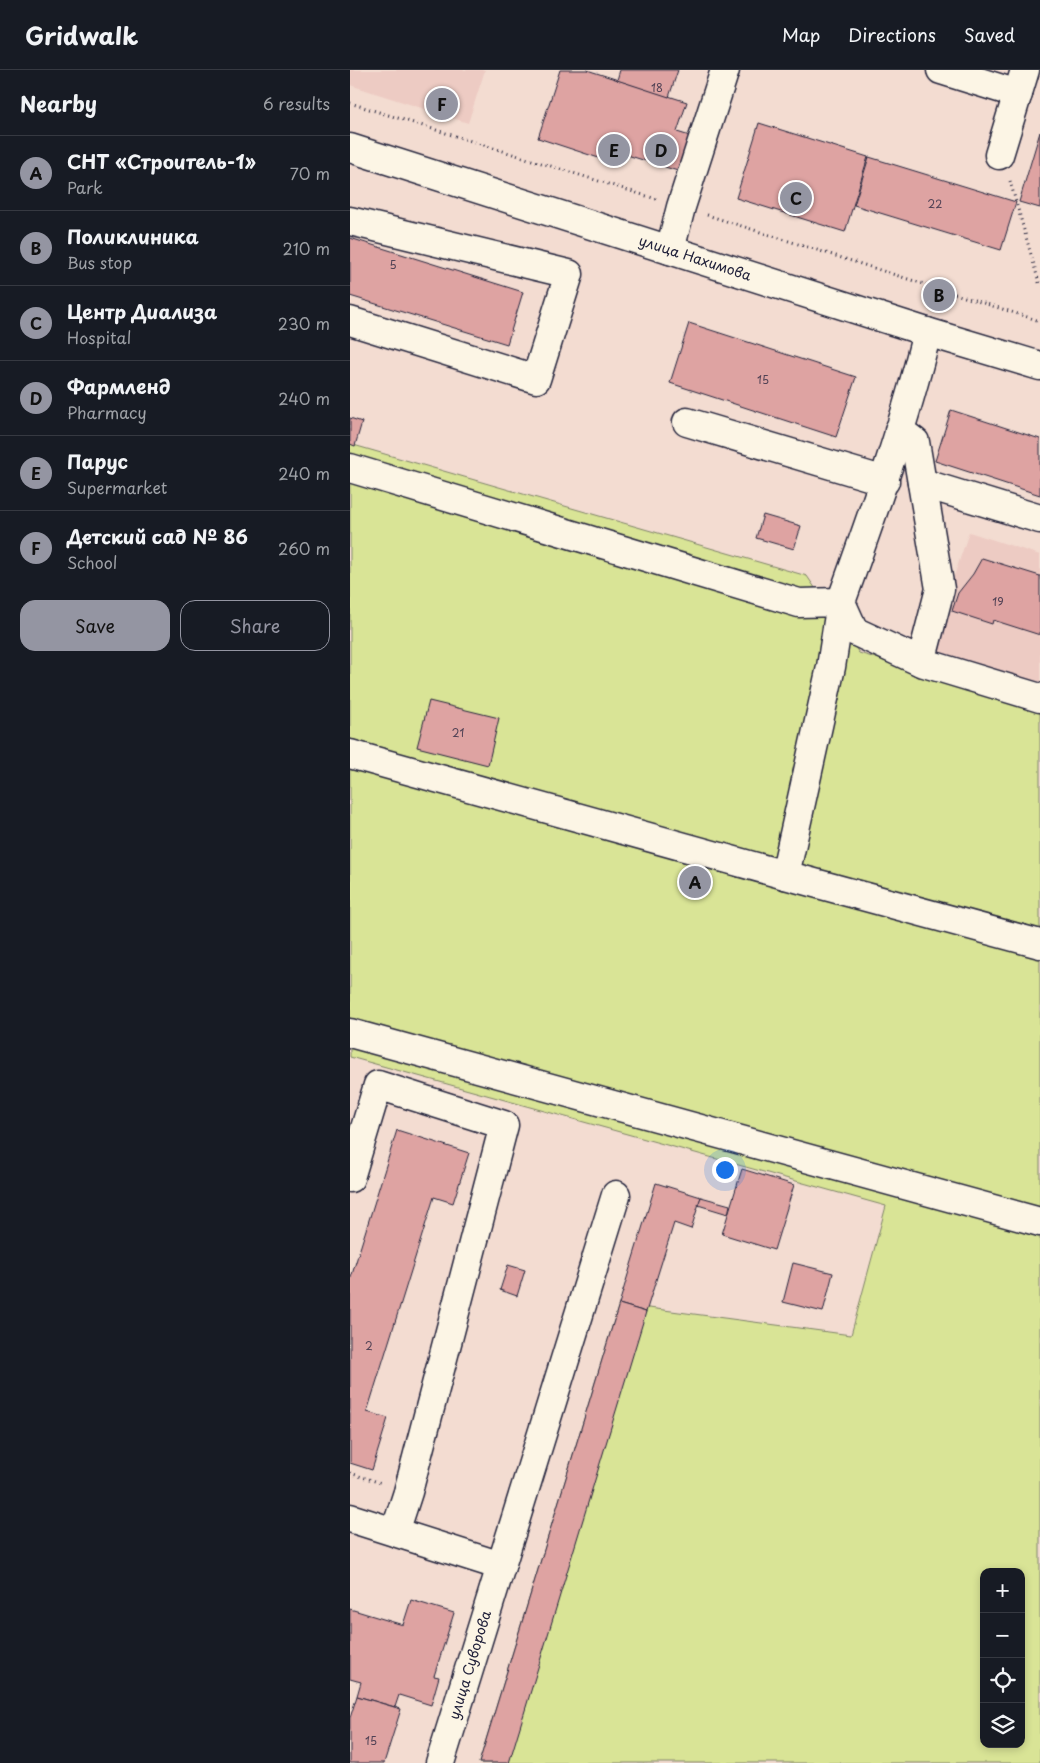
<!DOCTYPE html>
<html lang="en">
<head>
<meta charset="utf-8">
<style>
  :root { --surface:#171b24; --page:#20242c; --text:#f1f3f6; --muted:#9ea1a6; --line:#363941; --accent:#9495a2 }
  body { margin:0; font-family:"Playpen Sans",sans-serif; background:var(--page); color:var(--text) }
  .controls { position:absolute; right:15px; bottom:15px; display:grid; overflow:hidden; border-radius:10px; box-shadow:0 2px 8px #0003 }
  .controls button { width:45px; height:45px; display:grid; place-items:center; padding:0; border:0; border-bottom:1px solid var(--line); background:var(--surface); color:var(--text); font:25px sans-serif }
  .you { position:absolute; left:374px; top:1099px; width:18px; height:18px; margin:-12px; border:4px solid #fff; border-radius:50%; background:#1a73e8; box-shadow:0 0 0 8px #1a73e833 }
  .badge { display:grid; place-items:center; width:32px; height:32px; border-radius:50%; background:var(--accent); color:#111; font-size:16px; font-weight:700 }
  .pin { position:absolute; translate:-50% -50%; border:2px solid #fff; box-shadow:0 1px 5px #0006 }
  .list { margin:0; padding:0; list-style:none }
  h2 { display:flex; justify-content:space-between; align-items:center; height:65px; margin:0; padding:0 20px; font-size:21px }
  h2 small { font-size:16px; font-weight:400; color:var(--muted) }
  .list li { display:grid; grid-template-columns:32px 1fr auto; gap:15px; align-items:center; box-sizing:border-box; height:75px; padding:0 20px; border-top:1px solid var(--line) }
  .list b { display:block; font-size:19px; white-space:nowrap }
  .list p { margin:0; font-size:16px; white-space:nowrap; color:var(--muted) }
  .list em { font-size:16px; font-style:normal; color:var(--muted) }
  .actions { display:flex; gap:10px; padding:15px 20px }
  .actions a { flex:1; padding:11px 0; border:1px solid var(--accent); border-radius:15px; text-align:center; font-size:18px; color:var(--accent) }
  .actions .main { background:var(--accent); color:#111 }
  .icon { flex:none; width:28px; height:28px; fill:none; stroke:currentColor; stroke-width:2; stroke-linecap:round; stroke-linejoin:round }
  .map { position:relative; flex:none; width:690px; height:1693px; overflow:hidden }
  header { display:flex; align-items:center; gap:30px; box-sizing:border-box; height:70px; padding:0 25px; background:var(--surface); border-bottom:1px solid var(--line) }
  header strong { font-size:24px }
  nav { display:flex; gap:28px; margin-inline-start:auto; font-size:18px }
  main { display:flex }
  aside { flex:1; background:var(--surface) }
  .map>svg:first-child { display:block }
  .built { fill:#edcbc3 }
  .green { fill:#d9e496; stroke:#7e8368; fill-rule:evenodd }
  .building { fill:#dea3a2; stroke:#22223b }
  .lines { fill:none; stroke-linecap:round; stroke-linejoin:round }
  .minor-casing { stroke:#22223b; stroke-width:31 }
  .path { stroke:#22223b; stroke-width:3; stroke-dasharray:1 4; stroke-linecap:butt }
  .minor { stroke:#fcf5e5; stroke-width:28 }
  .labels { text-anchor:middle; stroke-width:4; stroke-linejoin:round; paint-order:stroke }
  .number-label { font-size:11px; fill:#514255 }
  .street-label { font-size:14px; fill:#22223b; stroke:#fcf5e5 }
</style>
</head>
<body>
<header>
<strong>Gridwalk</strong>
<nav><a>Map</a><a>Directions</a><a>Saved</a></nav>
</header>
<main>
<aside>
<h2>Nearby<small>6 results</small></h2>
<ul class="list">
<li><span class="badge">A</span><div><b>СНТ «Строитель-1»</b><p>Park</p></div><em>70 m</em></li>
<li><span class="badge">B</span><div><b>Поликлиника</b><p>Bus stop</p></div><em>210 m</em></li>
<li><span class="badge">C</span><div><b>Центр Диализа</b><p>Hospital</p></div><em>230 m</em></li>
<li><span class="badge">D</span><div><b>Фармленд</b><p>Pharmacy</p></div><em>240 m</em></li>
<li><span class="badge">E</span><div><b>Парус</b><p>Supermarket</p></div><em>240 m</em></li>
<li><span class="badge">F</span><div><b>Детский сад № 86</b><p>School</p></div><em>260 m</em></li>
</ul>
<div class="actions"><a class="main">Save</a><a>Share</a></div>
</aside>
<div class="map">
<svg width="690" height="1693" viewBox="0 0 690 1693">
  <rect width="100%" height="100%" fill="#f3dcd1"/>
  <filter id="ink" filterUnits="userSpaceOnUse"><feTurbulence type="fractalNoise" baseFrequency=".02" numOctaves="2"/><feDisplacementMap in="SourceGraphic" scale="10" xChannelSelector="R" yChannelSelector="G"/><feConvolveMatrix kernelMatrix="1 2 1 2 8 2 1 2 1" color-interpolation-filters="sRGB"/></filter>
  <g filter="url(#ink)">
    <!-- built -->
    <g class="built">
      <path d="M 0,0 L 135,0 L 118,53 L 0,15 Z"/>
      <path d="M 619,462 L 690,485 L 690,617 L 578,583 Z"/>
    </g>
    <!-- green -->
    <path class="green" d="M 0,374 L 457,506 L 509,583 L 690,637 L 690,1693 L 129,1693 L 269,1234 L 501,1265 L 536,1136 L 0,987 ZM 634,1502 L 671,1502 L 671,1674 L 634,1674 Z"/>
    <!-- building -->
    <g class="building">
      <path d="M 210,0 L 237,0 L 337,32 L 327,62 L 343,67 L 331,102 L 274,84 L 270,95 L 188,68 Z"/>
      <path d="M 270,0 L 328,0 L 319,27 L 267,10 Z"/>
      <path d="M 409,53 L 518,87 L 495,162 L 386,128 Z"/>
      <path d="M 690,62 L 690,138 L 669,132 Z"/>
      <path d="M 519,87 L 666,132 L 651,180 L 504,135 Z"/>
      <path d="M 0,168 L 173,222 L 157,274 L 0,226 Z"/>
      <path d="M 339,253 L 506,307 L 486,367 L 320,313 Z"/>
      <path d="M 601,340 L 690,369 L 690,425 L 585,391 Z"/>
      <path d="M 0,348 L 12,352 L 5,376 L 0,374 Z"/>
      <path d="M 413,445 L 451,456 L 444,479 L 406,468 Z"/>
      <path d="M 632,488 L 690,506 L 690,565 L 643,550 L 642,554 L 602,541 L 608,523 L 623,504 Z"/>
      <path d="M 79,631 L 149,648 L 138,695 L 67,677 Z"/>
      <path d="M 47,1060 L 119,1083 L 103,1133 L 84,1127 L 17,1342 L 38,1348 L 22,1400 L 0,1393 L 0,1211 Z"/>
      <path d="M 392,1099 L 444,1115 L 424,1180 L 372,1164 Z"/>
      <path d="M 306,1113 L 351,1127 L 341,1159 L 324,1153 L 296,1242 L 269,1234 Z"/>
      <path d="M 351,1127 L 380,1135 L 378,1144 L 348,1135 Z"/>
      <path d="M 443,1193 L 483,1203 L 473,1242 L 433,1232 Z"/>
      <path d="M 158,1195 L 175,1200 L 167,1226 L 150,1220 Z"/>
      <path d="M 269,1234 L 296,1242 L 159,1693 L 129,1693 Z"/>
      <path d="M 61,1530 L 104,1543 L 84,1606 L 89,1607 L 81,1635 L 49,1625 L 45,1637 L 7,1626 L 11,1612 L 0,1609 L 0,1539 L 53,1555 Z"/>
      <path d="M 7,1626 L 51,1639 L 34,1693 L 0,1693 L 0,1648 Z"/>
    </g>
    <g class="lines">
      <defs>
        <g id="minor">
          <path d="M 591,0 L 668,24"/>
          <path d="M 0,78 L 577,262 L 690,296"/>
          <path d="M 649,85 L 675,0"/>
          <path d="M 0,151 L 219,204 L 186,309 L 0,251"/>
          <path d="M 320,180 L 331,137 L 375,0"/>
          <path d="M 577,262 C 555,354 523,443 491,532 L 504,561 L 571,592 L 690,628"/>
          <path d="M 337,352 L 535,411"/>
          <path d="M 549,360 L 565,372 L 590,519 L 571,592"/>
          <path d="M 0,398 L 449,533 L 491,532 L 481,597 L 435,805 L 690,874"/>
          <path d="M 572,413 L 690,449"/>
          <path d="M 0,684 L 435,805"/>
          <path d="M 0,963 L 690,1152"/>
          <path d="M 0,1108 L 28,1015 L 154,1055 L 58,1422 L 45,1462"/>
          <path d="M 0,1448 L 151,1496"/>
          <path d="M 90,1693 L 266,1125"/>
        </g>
      </defs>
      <!-- minor casing -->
      <use href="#minor" class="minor-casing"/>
      <!-- path -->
      <g class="path">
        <path d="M 0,33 L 306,129"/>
        <path d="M 660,111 L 690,216"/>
        <path d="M 357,145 L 690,251"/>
        <path d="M 0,1403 L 31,1413"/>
      </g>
      <!-- minor -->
      <use href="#minor" class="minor"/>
    </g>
  </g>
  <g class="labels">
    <!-- number labels -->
    <g class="number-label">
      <text x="307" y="22">18</text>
      <text x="585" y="138">22</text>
      <text x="43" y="199">5</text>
      <text x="413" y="314">15</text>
      <text x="648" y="536">19</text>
      <text x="108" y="667">21</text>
      <text x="19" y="1280">2</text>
      <text x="21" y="1675">15</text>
    </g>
    <!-- street labels -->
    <g class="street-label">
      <text transform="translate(345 188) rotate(18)" y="5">улица Нахимова</text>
      <text transform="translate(120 1595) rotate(-73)" y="5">улица Суворова</text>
    </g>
  </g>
</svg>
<div class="controls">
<button>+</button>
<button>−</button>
<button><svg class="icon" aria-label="locate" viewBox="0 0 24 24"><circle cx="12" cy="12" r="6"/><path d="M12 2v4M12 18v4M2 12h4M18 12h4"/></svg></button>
<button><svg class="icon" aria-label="layers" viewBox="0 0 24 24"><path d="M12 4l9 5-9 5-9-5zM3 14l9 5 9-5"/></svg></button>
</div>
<div class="you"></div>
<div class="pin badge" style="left:345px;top:812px">A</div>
<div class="pin badge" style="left:589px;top:225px">B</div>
<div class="pin badge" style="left:446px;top:128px">C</div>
<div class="pin badge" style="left:311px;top:80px">D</div>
<div class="pin badge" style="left:264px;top:80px">E</div>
<div class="pin badge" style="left:92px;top:34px">F</div>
</div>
</main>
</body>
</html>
